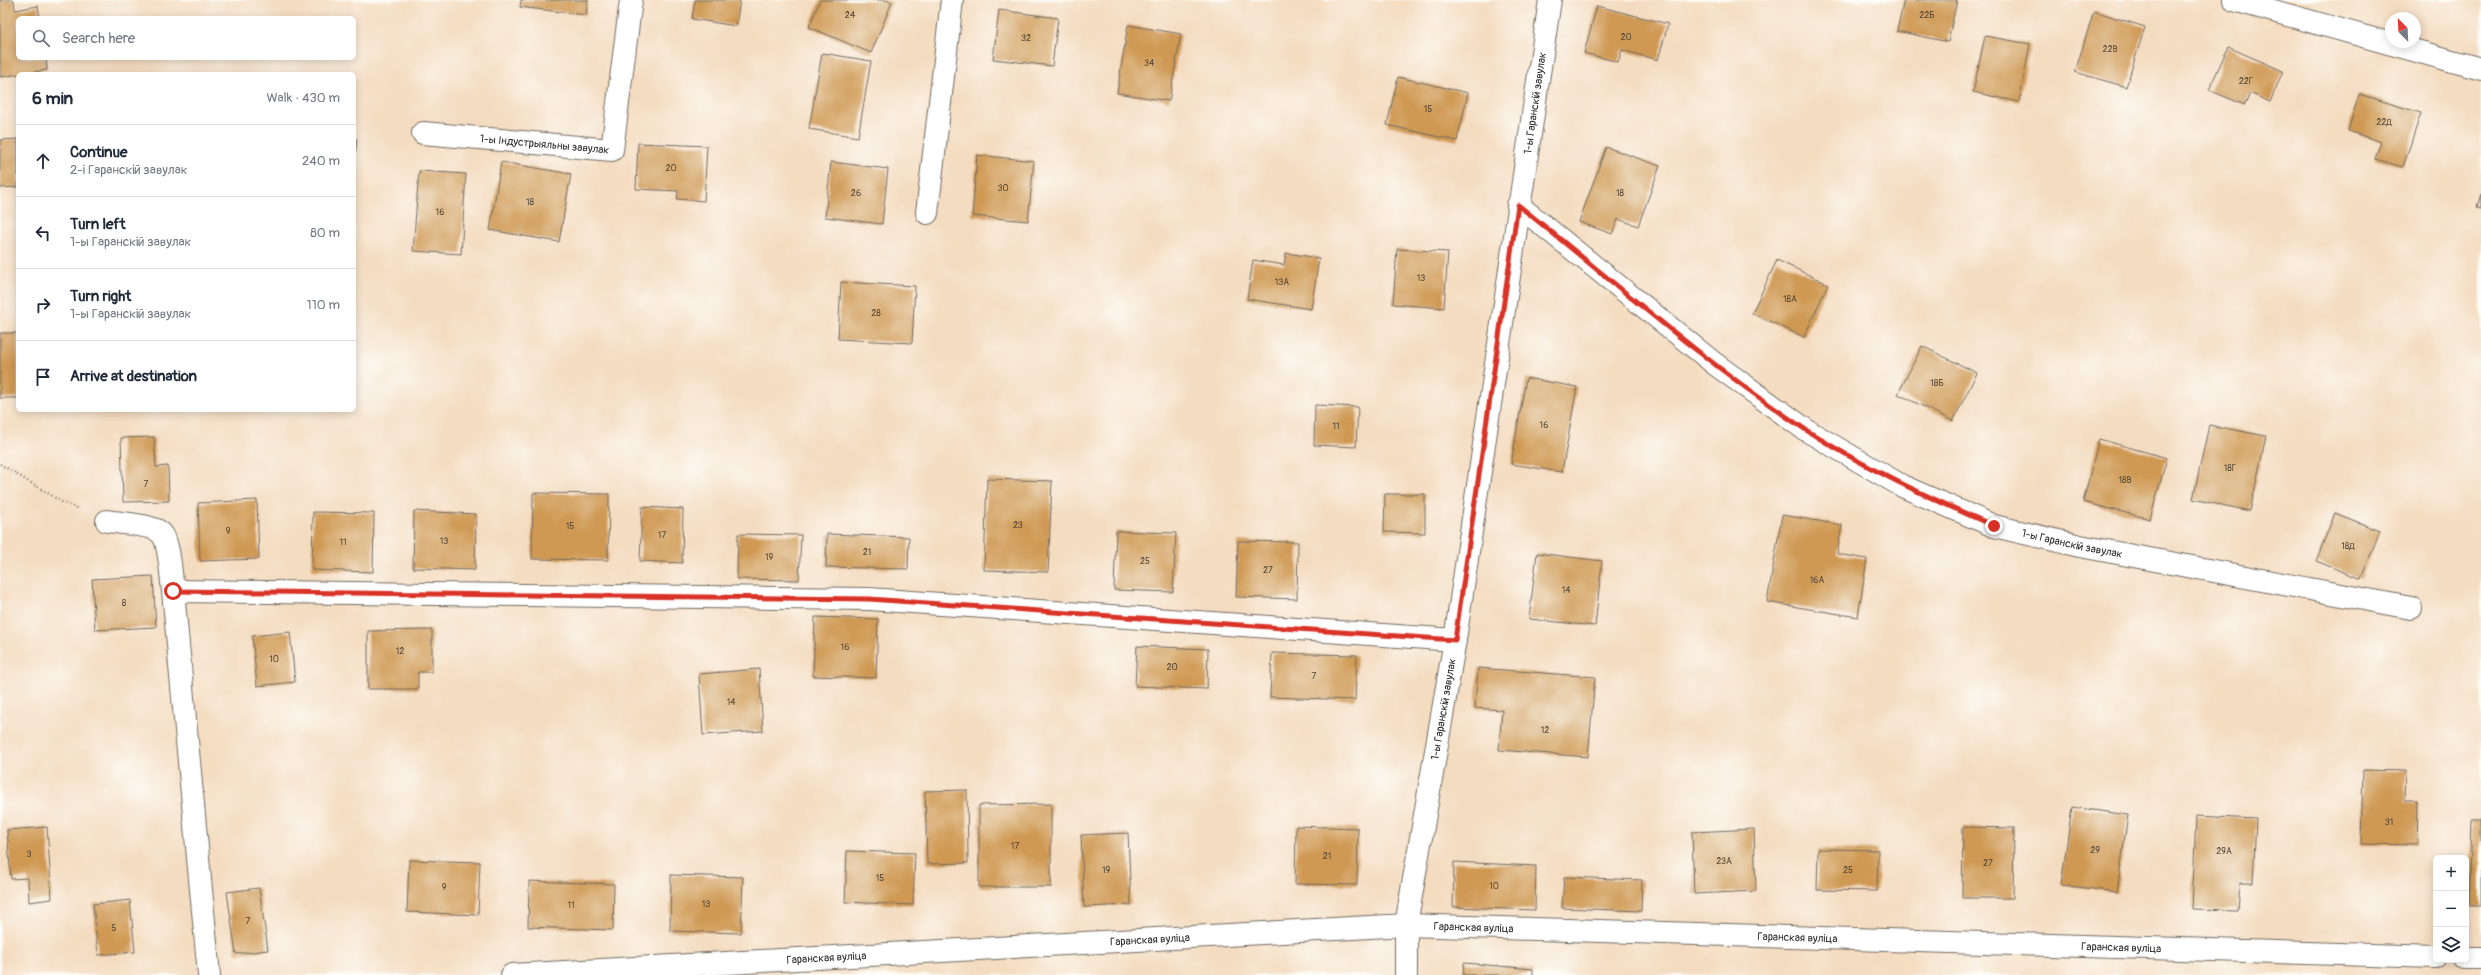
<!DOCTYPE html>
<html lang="en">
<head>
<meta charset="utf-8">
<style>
  :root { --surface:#fff; --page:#f2f2f3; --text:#1f2937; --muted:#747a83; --line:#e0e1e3 }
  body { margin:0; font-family:Pangolin,sans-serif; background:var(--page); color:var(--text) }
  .controls { position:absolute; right:12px; bottom:12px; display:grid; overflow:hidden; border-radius:6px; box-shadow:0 2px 10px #0003 }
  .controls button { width:36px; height:36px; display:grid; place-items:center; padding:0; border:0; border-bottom:1px solid var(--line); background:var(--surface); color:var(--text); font:20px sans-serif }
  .compass { position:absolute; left:2385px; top:12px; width:36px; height:36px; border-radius:50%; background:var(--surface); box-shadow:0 2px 10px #0003; rotate:336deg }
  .stop { position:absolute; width:12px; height:12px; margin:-9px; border:3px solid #d93025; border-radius:50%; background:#fff }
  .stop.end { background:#d93025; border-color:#fff; box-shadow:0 1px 4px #0008 }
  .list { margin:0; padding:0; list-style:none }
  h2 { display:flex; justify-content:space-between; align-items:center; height:52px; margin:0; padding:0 16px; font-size:17px }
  h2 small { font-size:13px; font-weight:400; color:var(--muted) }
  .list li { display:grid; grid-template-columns:26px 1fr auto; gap:12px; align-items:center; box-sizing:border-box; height:72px; padding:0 16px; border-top:1px solid var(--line) }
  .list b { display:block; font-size:15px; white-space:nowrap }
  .list p { margin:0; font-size:13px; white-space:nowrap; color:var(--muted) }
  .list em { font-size:13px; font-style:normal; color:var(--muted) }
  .icon { flex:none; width:22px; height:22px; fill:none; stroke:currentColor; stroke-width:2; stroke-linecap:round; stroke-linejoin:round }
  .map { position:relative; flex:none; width:2481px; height:975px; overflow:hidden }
  .search { position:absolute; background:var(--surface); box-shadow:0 2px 10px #0003; left:16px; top:16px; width:340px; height:44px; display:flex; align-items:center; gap:10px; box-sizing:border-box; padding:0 14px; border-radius:6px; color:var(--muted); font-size:15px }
  .panel { position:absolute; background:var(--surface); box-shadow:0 2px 10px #0003; left:16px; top:72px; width:340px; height:340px; border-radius:6px }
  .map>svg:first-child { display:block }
  .building { fill:#cf9953 }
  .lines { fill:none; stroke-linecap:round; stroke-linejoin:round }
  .lane-casing { stroke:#71695f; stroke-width:24 }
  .street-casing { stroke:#71695f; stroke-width:24 }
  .path { stroke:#71695f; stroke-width:2.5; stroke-dasharray:1 3; stroke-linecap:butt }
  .lane { stroke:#fff; stroke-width:22 }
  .street { stroke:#fff; stroke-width:22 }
  .route { stroke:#d93025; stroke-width:5 }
  .labels { text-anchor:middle; stroke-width:3; stroke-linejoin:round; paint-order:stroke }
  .number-label { font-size:9px; fill:#544635 }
  .street-label { font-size:11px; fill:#2b2b2b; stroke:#fdfcf7 }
</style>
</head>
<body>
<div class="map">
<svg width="2481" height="975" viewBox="0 0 2481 975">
  <rect width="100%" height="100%" fill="#fdfcf7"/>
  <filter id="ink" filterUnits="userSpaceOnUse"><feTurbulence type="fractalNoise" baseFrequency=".025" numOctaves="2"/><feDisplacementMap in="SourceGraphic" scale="8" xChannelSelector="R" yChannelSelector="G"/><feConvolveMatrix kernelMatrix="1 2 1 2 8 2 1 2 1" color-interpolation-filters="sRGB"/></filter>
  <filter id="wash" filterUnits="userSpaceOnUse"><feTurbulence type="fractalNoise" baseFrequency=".012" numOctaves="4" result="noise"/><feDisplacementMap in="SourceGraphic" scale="16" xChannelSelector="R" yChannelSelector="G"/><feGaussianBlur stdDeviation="0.9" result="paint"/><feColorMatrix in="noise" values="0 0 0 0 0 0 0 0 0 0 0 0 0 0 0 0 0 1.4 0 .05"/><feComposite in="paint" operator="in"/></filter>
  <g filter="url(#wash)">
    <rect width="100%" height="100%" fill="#f4dcc0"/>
    <g id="blocks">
      <!-- building -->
      <g class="building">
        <path d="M 0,0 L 14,0 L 15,10 L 38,6 L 40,18 L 18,18 L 18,58 L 46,58 L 47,70 L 0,77 Z"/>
        <path d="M 521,0 L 588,0 L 586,15 L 520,7 Z"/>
        <path d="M 695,0 L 740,0 L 736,26 L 692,19 Z"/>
        <path d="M 820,0 L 886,0 L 892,2 L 871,53 L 809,27 Z"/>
        <path d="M 1904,0 L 1957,0 L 1948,42 L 1897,31 Z"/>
        <path d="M 1597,6 L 1668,24 L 1658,60 L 1622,50 L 1618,62 L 1584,53 Z"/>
        <path d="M 999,10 L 1058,18 L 1052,66 L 993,59 Z"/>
        <path d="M 2094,11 L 2145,27 L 2126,87 L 2075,72 Z"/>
        <path d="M 1128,25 L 1181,34 L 1169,101 L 1117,93 Z"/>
        <path d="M 1985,36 L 2030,44 L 2019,102 L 1973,92 Z"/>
        <path d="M 2228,47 L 2283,71 L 2270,102 L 2250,93 L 2245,105 L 2209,90 Z"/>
        <path d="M 822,53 L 871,61 L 858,137 L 809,129 Z"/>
        <path d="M 1398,77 L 1468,93 L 1457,141 L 1387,125 Z"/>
        <path d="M 2359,94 L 2421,113 L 2403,167 L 2375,159 L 2381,142 L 2348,131 Z"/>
        <path d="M 18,139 L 18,187 L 0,188 L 0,140 Z"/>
        <path d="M 354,139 L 357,139 L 355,157 L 354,156 Z"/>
        <path d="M 638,143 L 707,146 L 704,201 L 677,199 L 678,191 L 636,189 Z"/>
        <path d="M 1606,147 L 1660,166 L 1638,226 L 1618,219 L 1612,234 L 1579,222 Z"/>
        <path d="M 977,155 L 1034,161 L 1028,221 L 972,216 Z"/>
        <path d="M 501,162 L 571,174 L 559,242 L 490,230 Z"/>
        <path d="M 831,162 L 888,169 L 882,224 L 825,217 Z"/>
        <path d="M 419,171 L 466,174 L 461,254 L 413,251 Z"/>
        <path d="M 2481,194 L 2481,208 L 2477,207 Z"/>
        <path d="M 1397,249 L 1448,252 L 1444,308 L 1393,304 Z"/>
        <path d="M 1286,253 L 1319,258 L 1311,309 L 1247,299 L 1253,260 L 1284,265 Z"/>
        <path d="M 1777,260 L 1828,284 L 1804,337 L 1752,313 Z"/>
        <path d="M 841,282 L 915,286 L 912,343 L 838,339 Z"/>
        <rect x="0" y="333" width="18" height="65"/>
        <path d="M 1922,346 L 1977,373 L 1953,421 L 1898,394 Z"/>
        <path d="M 1526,378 L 1577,387 L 1562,472 L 1511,464 Z"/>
        <path d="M 1315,405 L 1358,407 L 1356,447 L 1314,445 Z"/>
        <path d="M 2209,425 L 2266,436 L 2250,511 L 2193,499 Z"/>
        <path d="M 154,437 L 156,467 L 168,466 L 169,501 L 123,502 L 121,438 Z"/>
        <path d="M 2099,439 L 2167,458 L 2150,519 L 2083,502 Z"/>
        <path d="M 987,479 L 1052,481 L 1048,572 L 984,570 Z"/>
        <path d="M 533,493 L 609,494 L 608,560 L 532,559 Z"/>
        <path d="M 1385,494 L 1425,494 L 1425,533 L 1384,532 Z"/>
        <path d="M 257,500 L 259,559 L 200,561 L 198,503 Z"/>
        <path d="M 642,507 L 683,509 L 682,563 L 640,561 Z"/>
        <path d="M 414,511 L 476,514 L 475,570 L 413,568 Z"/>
        <path d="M 313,512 L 374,513 L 373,572 L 312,570 Z"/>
        <path d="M 2335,513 L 2380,531 L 2361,579 L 2316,561 Z"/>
        <path d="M 1782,515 L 1842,525 L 1837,554 L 1867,559 L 1858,617 L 1767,602 Z"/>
        <path d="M 1116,531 L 1176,533 L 1173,592 L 1114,590 Z"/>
        <path d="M 738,534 L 801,535 L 799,580 L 737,579 Z"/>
        <path d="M 827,534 L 909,537 L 908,569 L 826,567 Z"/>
        <path d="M 1238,541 L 1298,542 L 1297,599 L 1236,597 Z"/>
        <path d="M 1537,553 L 1602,561 L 1595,626 L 1529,619 Z"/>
        <path d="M 153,576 L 156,627 L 95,630 L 92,579 Z"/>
        <path d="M 815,617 L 878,619 L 876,678 L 813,676 Z"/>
        <path d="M 432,630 L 432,672 L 418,672 L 418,689 L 368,689 L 368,631 Z"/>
        <path d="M 290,632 L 295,682 L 257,686 L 252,636 Z"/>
        <path d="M 1137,646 L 1208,649 L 1207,689 L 1135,686 Z"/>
        <path d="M 1272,653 L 1357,655 L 1355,700 L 1270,697 Z"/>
        <path d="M 1478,668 L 1595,677 L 1588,757 L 1499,750 L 1502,710 L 1475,708 Z"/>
        <path d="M 759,669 L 763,731 L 703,735 L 699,674 Z"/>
        <path d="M 2363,770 L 2406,771 L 2405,801 L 2418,801 L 2417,845 L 2361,844 Z"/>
        <path d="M 967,790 L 968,863 L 927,864 L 925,791 Z"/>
        <path d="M 1051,804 L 1051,887 L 979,887 L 979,805 Z"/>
        <path d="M 2072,807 L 2128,815 L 2117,892 L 2061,885 Z"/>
        <path d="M 2196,816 L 2256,819 L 2253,883 L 2240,883 L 2238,910 L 2192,909 Z"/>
        <path d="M 2472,820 L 2481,820 L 2481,906 L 2469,906 Z"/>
        <path d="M 1296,826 L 1358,828 L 1357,885 L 1295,884 Z"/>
        <path d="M 47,827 L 52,899 L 29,902 L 28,878 L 11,879 L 7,830 Z"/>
        <path d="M 1963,827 L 2014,828 L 2013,898 L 1962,898 Z"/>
        <path d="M 1754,829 L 1756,891 L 1694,894 L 1692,832 Z"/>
        <path d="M 1128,833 L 1131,905 L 1084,907 L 1081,835 Z"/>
        <path d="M 1818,849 L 1878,850 L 1877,891 L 1817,890 Z"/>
        <path d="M 847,851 L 915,853 L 913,905 L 845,902 Z"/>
        <path d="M 409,860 L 480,862 L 478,915 L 407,912 Z"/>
        <path d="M 1454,862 L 1536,866 L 1535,910 L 1453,907 Z"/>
        <path d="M 671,875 L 743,877 L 741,933 L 670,931 Z"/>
        <path d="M 1564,877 L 1642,880 L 1641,911 L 1562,908 Z"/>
        <path d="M 529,881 L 614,884 L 613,930 L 528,927 Z"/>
        <path d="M 259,888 L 268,950 L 236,954 L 227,892 Z"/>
        <path d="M 130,900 L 135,952 L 98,955 L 93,904 Z"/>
        <path d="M 1464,963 L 1533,969 L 1533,975 L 1463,975 Z"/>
      </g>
    </g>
  </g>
  <g filter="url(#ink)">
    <use href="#blocks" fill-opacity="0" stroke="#71695f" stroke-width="1"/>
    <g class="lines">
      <defs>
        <g id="lane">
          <path id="s1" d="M 423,133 L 612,150 L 631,0"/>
          <path id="s2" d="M 1518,205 L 1715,364 L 1806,430 L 1902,486 L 1994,526 L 2080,546 L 2411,608"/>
          <path d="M 927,213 L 952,0"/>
          <path d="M 107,521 C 119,523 154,525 161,533 C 170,542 171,578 173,591"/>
        </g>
        <g id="street">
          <path d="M 2234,0 L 2481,69"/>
          <path d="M 2466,958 L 2481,958"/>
          <path d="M 209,975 L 173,591 L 869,599 L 1455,640"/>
          <path id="s3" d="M 512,975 L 1406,925 L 2436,957"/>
          <path id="s4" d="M 1406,975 L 1406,925 L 1455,640 L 1550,0"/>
        </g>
      </defs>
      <!-- lane casing -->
      <use href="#lane" class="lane-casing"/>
      <!-- street casing -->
      <use href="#street" class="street-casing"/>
      <!-- path -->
      <path class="path" d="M 0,464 L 62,502 L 79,509"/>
      <!-- lane -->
      <use href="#lane" class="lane"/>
      <!-- street -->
      <use href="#street" class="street"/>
    </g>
  </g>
  <g class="lines" filter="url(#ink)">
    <!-- route -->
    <path class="route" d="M 173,591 L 869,599 L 1455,640 L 1518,205 C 1613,281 1705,363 1806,430 C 1866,469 1928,497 1994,526"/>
  </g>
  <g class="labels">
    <!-- number labels -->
    <g class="number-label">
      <text x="850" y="18">24</text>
      <text x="1927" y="18">22Б</text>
      <text x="1626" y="40">20</text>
      <text x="1026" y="41">32</text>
      <text x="2110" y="52">22В</text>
      <text x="1149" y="66">34</text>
      <text x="2246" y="84">22Г</text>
      <text x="1428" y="112">15</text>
      <text x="2384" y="125">22Д</text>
      <text x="671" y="171">20</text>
      <text x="1003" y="191">30</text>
      <text x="856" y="196">26</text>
      <text x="1620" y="196">18</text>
      <text x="530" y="205">18</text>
      <text x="440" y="215">16</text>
      <text x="1421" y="281">13</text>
      <text x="1282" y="285">13А</text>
      <text x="1790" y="302">18А</text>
      <text x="876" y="316">28</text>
      <text x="1937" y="386">18Б</text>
      <text x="1544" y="428">16</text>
      <text x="1336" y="429">11</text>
      <text x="2230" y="471">18Г</text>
      <text x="2125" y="483">18В</text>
      <text x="146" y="487">7</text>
      <text x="1018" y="528">23</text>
      <text x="570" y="529">15</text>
      <text x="228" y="534">9</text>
      <text x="662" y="538">17</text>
      <text x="444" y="544">13</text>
      <text x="343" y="545">11</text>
      <text x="2348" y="549">18Д</text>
      <text x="867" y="555">21</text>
      <text x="769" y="560">19</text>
      <text x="1145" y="564">25</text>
      <text x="1268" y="573">27</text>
      <text x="1817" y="583">16А</text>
      <text x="1566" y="593">14</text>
      <text x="124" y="606">8</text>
      <text x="845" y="650">16</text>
      <text x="400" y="654">12</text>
      <text x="274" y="662">10</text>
      <text x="1172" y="670">20</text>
      <text x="1314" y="679">7</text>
      <text x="731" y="705">14</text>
      <text x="1545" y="733">12</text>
      <text x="2389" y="825">31</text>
      <text x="1015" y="849">17</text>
      <text x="2095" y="853">29</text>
      <text x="2224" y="854">29А</text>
      <text x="29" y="857">3</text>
      <text x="1327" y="859">21</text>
      <text x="1724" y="864">23А</text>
      <text x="1988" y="866">27</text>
      <text x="1106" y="873">19</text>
      <text x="1848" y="873">25</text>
      <text x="880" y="881">15</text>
      <text x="1494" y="889">10</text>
      <text x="444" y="890">9</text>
      <text x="706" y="907">13</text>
      <text x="571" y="908">11</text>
      <text x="248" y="924">7</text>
      <text x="114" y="931">5</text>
    </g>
    <!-- street labels -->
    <g class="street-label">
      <text dy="4" stroke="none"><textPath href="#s4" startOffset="882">1-ы Гаранскій завулак</textPath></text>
      <text dy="4" stroke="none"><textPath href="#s1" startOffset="122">1-ы Індустрыяльны завулак</textPath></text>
      <text dy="4" stroke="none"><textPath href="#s2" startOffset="657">1-ы Гаранскій завулак</textPath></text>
      <text dy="4" stroke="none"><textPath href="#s4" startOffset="269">1-ы Гаранскій завулак</textPath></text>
      <text dy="4" stroke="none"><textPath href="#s3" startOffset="963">Гаранская вуліца</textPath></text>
      <text dy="4" stroke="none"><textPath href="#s3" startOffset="1287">Гаранская вуліца</textPath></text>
      <text dy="4" stroke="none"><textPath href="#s3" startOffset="639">Гаранская вуліца</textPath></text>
      <text dy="4" stroke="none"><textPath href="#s3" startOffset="1611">Гаранская вуліца</textPath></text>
      <text dy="4" stroke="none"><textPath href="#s3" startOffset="315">Гаранская вуліца</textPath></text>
    </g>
  </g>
</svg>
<div class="controls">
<button>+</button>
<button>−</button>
<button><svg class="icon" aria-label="layers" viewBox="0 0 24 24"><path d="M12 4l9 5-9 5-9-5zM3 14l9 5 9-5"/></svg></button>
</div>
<svg class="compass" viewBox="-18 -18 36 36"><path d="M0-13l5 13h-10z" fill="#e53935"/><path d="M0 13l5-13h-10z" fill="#747a83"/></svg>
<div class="stop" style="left:173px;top:591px"></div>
<div class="stop end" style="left:1994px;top:526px"></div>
<div class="search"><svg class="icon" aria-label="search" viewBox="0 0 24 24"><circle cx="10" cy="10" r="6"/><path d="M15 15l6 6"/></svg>Search here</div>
<section class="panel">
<h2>6 min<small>Walk · 430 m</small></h2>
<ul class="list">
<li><svg class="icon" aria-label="ahead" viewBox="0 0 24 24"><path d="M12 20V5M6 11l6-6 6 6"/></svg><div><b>Continue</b><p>2-і Гаранскій завулак</p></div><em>240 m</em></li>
<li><svg class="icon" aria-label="left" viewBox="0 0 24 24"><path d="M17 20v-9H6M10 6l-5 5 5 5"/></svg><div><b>Turn left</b><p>1-ы Гаранскій завулак</p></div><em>80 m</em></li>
<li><svg class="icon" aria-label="right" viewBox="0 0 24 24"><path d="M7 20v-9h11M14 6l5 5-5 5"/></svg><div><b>Turn right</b><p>1-ы Гаранскій завулак</p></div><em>110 m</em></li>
<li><svg class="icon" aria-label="arrive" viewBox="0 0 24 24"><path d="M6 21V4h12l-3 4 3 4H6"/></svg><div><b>Arrive at destination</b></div></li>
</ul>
</section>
</div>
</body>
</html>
